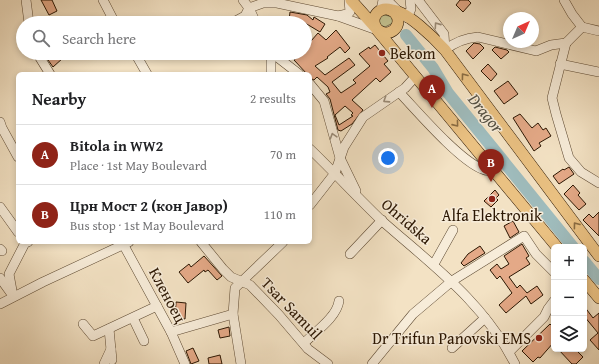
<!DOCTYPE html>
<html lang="en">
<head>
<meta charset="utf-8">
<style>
  :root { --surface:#fff; --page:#f6f6f6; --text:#202124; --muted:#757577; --line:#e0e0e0; --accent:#8f2418 }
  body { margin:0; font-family:"Gentium Book Plus",serif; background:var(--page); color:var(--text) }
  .controls { position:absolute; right:12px; bottom:12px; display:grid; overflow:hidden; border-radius:6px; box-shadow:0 2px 6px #0003 }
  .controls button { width:36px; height:36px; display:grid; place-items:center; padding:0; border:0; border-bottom:1px solid var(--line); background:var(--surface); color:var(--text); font:20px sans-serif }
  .compass { position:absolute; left:503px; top:12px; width:36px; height:36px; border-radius:50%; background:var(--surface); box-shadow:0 2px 6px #0003; rotate:44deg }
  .you { position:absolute; left:388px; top:158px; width:14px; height:14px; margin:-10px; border:3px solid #fff; border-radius:50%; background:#1a73e8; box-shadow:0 0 0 6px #1a73e833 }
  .badge { display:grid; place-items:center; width:26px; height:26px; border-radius:50%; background:var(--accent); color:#fff; font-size:13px; font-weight:700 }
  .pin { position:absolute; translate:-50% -33px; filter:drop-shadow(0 1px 2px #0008) }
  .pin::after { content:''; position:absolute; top:21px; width:14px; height:12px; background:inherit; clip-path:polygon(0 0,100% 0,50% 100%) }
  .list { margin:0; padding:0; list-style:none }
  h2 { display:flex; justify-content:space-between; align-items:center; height:52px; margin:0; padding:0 16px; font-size:17px }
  h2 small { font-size:13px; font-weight:400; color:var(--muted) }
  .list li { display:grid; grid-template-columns:26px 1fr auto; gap:12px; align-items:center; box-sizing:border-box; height:60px; padding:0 16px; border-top:1px solid var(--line) }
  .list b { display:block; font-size:15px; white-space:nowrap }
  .list p { margin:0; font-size:13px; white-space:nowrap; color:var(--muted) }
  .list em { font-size:13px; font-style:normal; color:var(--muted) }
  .icon { flex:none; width:22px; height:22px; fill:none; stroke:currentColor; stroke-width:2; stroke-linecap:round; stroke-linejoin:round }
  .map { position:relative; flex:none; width:599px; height:364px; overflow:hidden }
  .search { position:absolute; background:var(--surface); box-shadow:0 2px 6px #0003; left:16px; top:16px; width:296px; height:44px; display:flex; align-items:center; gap:10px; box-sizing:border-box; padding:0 14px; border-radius:22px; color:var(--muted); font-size:15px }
  .panel { position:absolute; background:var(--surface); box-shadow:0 2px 6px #0003; left:16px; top:72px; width:296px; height:172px; border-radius:6px }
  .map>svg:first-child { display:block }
  .green { fill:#c2c18f; stroke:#766c48 }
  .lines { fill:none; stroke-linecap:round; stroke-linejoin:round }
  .river { stroke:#9fbcbd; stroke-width:12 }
  .building { fill:#e4a987; stroke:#2b1602; fill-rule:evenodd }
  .minor-casing { stroke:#5d4932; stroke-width:10 }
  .major-casing { stroke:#2b1602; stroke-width:12 }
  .minor { stroke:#f7ecd9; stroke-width:9 }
  .major { stroke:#eac182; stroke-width:11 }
  .oneway { stroke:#9b8c78 }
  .oneway2 { stroke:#8a6c42 }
  .poi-dot { fill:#8f2418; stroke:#f7ecd9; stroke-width:1.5 }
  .labels { text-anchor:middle; stroke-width:3; stroke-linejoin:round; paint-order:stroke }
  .poi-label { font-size:16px; fill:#2b1602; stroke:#f7ecd9; text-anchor:start }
  .street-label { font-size:16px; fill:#2b1602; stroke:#f7ecd9 }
  .water-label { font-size:17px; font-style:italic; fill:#545043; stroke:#f7ecd9 }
</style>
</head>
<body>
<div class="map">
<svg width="599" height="364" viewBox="0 0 599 364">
  <rect width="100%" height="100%" fill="#f3e2c4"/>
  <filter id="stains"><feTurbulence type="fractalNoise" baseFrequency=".005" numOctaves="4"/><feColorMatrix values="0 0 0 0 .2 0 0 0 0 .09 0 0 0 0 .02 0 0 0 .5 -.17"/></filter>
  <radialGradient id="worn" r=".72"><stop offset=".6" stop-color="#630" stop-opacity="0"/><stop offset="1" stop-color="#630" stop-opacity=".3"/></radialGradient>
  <!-- green -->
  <path class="green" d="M 381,14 L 393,17 L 393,23 L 385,27 L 380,25 L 377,20 Z"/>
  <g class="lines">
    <!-- river -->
    <g class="river">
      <path d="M 406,35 L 433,68 L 448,93 L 573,247"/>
      <path d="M 584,261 L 599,279"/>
    </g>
  </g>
  <!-- building -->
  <g class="building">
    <path d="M 41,0 L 52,0 L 57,11 L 49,15 Z"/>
    <path d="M 460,0 L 468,0 L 471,3 L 463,12 L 456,5 Z"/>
    <path d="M 290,12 L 307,15 L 313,20 L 314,17 L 325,24 L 320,32 L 305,23 L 289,21 Z"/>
    <path d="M 336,30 L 350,48 L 345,53 L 340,47 L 327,57 L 328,58 L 315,66 L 325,75 L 349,58 L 355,65 L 332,82 L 341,93 L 356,83 L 353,80 L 370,66 L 359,54 L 369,47 L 370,49 L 375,45 L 388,61 L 384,64 L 391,72 L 380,82 L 376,78 L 352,100 L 363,110 L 352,124 L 341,131 L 338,130 L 330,99 L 326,94 L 330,92 L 328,87 L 317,77 L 314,80 L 310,78 L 310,74 L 307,74 L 294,60 L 302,53 L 305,53 L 307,46 L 305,44 L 305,36 L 311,41 L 318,33 L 326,40 ZM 345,106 L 353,113 L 351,115 L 353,116 L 339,125 L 335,115 Z"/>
    <path d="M 474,43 L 480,44 L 484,48 L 473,59 L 466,51 Z"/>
    <path d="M 495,47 L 507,50 L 509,52 L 501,59 L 492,50 Z"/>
    <path d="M 56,53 L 59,53 L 63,58 L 53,67 L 48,60 Z"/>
    <path d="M 488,64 L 497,74 L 491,81 L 481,71 Z"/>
    <path d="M 508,81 L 518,94 L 504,104 L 494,91 Z"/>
    <path d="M 520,114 L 532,128 L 538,123 L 543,130 L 546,128 L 551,136 L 539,143 L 541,146 L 534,151 L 513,118 Z"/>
    <path d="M 569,167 L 574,174 L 559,184 L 553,176 L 563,169 L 564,170 Z"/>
    <path d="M 573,185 L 580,193 L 578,195 L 586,204 L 579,210 L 564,194 Z"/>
    <path d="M 495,190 L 499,195 L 496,198 L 498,200 L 491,207 L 484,201 Z"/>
    <path d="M 599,212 L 599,236 L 583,220 L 589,214 L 593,218 Z"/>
    <path d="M 513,221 L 519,232 L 510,238 L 504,226 Z"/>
    <path d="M 522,244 L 529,256 L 526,258 L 530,264 L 509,277 L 517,288 L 520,285 L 527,293 L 537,286 L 543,295 L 531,304 L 526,296 L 506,313 L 499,305 L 512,293 L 500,276 L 497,279 L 490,270 L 497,264 L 501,269 L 509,264 L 504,256 Z"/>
    <path d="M 480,246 L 485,253 L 464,266 L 461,263 L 468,254 Z"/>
    <path d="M 204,256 L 222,276 L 217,280 L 208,270 L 205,272 L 204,270 L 188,283 L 179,272 L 189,264 L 191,267 Z"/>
    <path d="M 176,302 L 186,303 L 185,319 L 175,318 Z"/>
    <path d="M 584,306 L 593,318 L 599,313 L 599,350 L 590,340 L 598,333 L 584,316 Z"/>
    <path d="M 550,324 L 554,328 L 554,342 L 540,358 L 538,357 L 533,362 L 522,351 Z"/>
    <path d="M 229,327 L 230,336 L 220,338 L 218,330 Z"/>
    <path d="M 193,348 L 199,361 L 191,364 L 186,351 Z"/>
    <path d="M 558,349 L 575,349 L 583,357 L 576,364 L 572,364 Z"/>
    <path d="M 220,355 L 222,364 L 209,364 L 208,358 Z"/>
  </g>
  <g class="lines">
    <defs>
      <g id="minor">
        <path d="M 26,0 L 29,23"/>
        <path d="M 103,0 L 115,23"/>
        <path d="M 243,0 L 249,8 L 256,23"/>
        <path d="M 387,0 L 397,10"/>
        <path d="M 418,0 L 444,34 L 445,50"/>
        <path d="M 564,0 L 572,14 L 582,27"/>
        <path d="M 381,10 L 383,0"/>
        <path d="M 338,16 L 347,14 L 350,12 L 349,0"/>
        <path d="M 407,18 L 411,9 L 410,0"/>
        <path d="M 232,23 L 245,16 L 249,8 L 263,3 L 277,3 L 338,16 L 377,30"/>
        <path d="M 582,27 L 599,31"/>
        <path d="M 566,43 L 552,98 L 556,114 L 569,158 L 581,172 L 599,183"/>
        <path d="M 566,43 L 582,27"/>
        <path d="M 445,50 C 455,42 465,38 478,37 L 536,51 L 551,45 L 566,43"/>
        <path d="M 37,53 L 50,74"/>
        <path d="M 135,53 L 147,74"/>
        <path d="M 272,53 L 299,74"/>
        <path d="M 560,64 L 599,72"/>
        <path d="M 271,74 L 271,53"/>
        <path d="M 310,84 L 324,101 L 340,158 L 356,191"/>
        <path d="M 399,92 C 418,112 458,159 482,169 C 486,171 490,171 494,170"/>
        <path d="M 0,122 L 2,128 L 18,157"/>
        <path d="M 310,149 C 334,172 357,197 381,220 C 432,265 483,301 515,364"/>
        <path d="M 310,205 L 335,173 L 344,147 L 363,117 L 405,88 L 416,76"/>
        <path d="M 0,207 L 18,232"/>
        <path d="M 122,242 L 171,332 L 185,364"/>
        <path d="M 201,242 L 223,269 L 231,277 L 250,285 L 279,315 L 308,349 L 328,364"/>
        <path d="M 0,249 L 2,251"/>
        <path d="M 350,254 L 382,220"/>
        <path d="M 434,264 L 453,230"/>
        <path d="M 0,278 L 11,293"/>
        <path d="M 13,296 L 9,274 L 25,243 L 28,242"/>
        <path d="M 0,304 L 43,282 L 129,242"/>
        <path d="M 133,318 L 144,341"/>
        <path d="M 83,324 L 93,336 L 157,306"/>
        <path d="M 109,329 L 112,360"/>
        <path d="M 171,332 L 233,314"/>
        <path d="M 304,343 C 315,332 337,317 339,301"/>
        <path d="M 452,348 L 485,318"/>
        <path d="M 509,352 L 544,317 L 548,309 L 554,301"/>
        <path d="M 104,364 L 111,349"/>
        <path d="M 241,364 L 233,314 L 235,288 L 283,242"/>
        <path d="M 372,364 L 413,314 L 452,281 L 524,236 L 536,254 L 554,272"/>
      </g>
      <g id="major">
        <path d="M 351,0 L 375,27"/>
        <circle cx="386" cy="21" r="12"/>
        <path d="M 391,10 C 406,10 435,39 445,50 L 599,256"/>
        <path d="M 377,30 L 557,247"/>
        <path d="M 584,280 L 599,298"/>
      </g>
    </defs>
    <!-- minor casing -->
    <use href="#minor" class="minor-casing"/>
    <!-- major casing -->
    <use href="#major" class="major-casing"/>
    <!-- minor -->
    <use href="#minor" class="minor"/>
    <!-- major -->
    <use href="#major" class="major"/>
  </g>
  <!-- one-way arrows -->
  <defs><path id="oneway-chevron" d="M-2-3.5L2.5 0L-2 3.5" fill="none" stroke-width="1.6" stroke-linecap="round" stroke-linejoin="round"/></defs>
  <g class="oneway">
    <use href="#oneway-chevron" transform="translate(437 25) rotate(-125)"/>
    <use href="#oneway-chevron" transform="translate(386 100) rotate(147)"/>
    <use href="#oneway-chevron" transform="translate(333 136) rotate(-107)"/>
  </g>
  <g class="oneway2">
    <use href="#oneway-chevron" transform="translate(464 76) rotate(-127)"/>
    <use href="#oneway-chevron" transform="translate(456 124) rotate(51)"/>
    <use href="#oneway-chevron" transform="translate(576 225) rotate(-127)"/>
  </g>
  <!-- markers -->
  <g class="poi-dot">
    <circle cx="382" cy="53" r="4"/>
    <circle cx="492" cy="199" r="4"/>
    <circle cx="539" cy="338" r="4"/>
  </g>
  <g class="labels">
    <!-- poi labels -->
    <g class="poi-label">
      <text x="390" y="59">Bekom</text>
      <text x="492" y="221" text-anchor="middle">Alfa Elektronik</text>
      <text x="531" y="344" text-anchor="end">Dr Trifun Panovski EMS</text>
    </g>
    <!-- street labels -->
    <g class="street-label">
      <text transform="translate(407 221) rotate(41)" y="6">Ohridska</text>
      <text transform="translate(168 295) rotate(62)" y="6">Кленоец</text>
      <text transform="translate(292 308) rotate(46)" y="6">Tsar Samuil</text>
    </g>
    <!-- water labels -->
    <g class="water-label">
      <text transform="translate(486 113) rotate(51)" y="6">Dragor</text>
    </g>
  </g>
  <rect width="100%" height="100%" filter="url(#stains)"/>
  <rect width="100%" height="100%" fill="url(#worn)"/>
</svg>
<div class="controls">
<button>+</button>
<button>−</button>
<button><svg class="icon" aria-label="layers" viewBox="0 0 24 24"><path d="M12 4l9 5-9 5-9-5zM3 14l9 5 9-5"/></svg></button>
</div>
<svg class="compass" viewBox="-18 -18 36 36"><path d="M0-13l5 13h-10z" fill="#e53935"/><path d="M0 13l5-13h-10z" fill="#757577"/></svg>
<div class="you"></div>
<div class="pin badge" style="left:432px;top:108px">A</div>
<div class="pin badge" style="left:491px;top:182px">B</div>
<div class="search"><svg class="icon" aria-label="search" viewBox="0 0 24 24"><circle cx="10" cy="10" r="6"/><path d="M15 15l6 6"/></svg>Search here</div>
<section class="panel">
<h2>Nearby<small>2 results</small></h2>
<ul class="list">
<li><span class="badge">A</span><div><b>Bitola in WW2</b><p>Place · 1st May Boulevard</p></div><em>70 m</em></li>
<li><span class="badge">B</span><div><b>Црн Мост 2 (кон Јавор)</b><p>Bus stop · 1st May Boulevard</p></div><em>110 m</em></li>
</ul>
</section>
</div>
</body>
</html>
